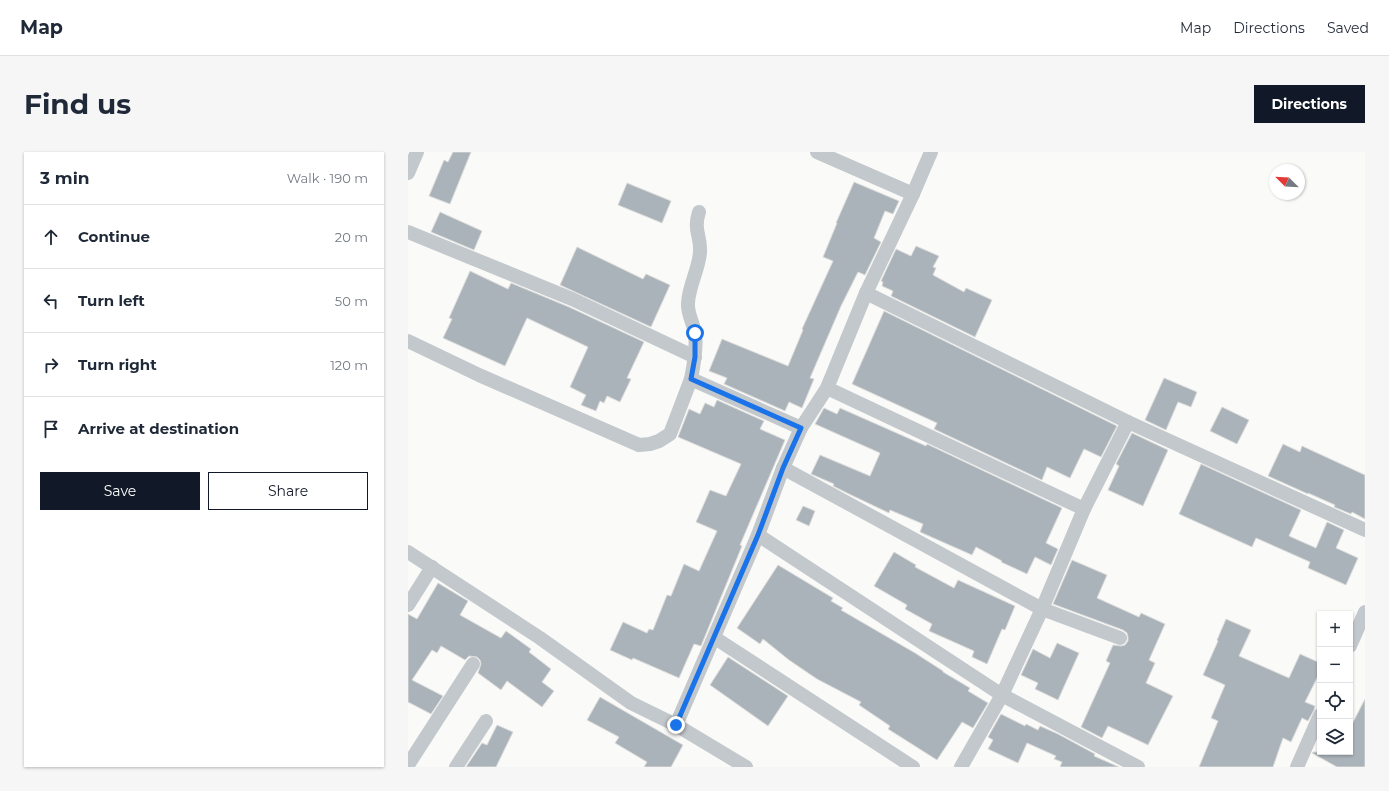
<!DOCTYPE html>
<html lang="en">
<head>
<meta charset="utf-8">
<style>
  :root { --surface:#fff; --page:#f6f6f7; --text:#1f2937; --muted:#747a83; --line:#e0e1e3; --accent:#111827 }
  body { margin:0; font-family:Montserrat,sans-serif; background:var(--page); color:var(--text) }
  .controls { position:absolute; right:12px; bottom:12px; display:grid; overflow:hidden; border-radius:0px; box-shadow:0 1px 3px #0004 }
  .controls button { width:36px; height:36px; display:grid; place-items:center; padding:0; border:0; border-bottom:1px solid var(--line); background:var(--surface); color:var(--text); font:20px sans-serif }
  .compass { position:absolute; left:861px; top:12px; width:36px; height:36px; border-radius:50%; background:var(--surface); box-shadow:0 1px 3px #0004; rotate:294deg }
  .stop { position:absolute; width:12px; height:12px; margin:-9px; border:3px solid #1a73e8; border-radius:50%; background:#fff }
  .stop.end { background:#1a73e8; border-color:#fff; box-shadow:0 1px 4px #0008 }
  .list { margin:0; padding:0; list-style:none }
  h2 { display:flex; justify-content:space-between; align-items:center; height:52px; margin:0; padding:0 16px; font-size:17px }
  h2 small { font-size:13px; font-weight:400; color:var(--muted) }
  .list li { display:grid; grid-template-columns:26px 1fr auto; gap:12px; align-items:center; box-sizing:border-box; height:64px; padding:0 16px; border-top:1px solid var(--line) }
  .list b { display:block; font-size:15px; white-space:nowrap }
  .list em { font-size:13px; font-style:normal; color:var(--muted) }
  .actions { display:flex; gap:8px; padding:12px 16px }
  .actions a { flex:1; padding:9px 0; border:1px solid var(--accent); border-radius:0px; text-align:center; font-size:14px; color:var(--accent) }
  .actions .main { background:var(--accent); color:#fff }
  .icon { flex:none; width:22px; height:22px; fill:none; stroke:currentColor; stroke-width:2; stroke-linecap:round; stroke-linejoin:round }
  .map { position:relative; flex:none; width:957px; height:615px; overflow:hidden; border-radius:0px }
  header { display:flex; align-items:center; gap:24px; box-sizing:border-box; height:56px; padding:0 20px; background:var(--surface); border-bottom:1px solid var(--line) }
  header strong { font-size:19px }
  nav { display:flex; gap:22px; margin-inline-start:auto; font-size:14px }
  .intro { display:flex; align-items:center; justify-content:space-between; box-sizing:border-box; height:96px; padding:0 24px }
  h1 { margin:0; font-size:28px }
  .button { padding:10px 18px; border-radius:0px; background:var(--accent); color:#fff; font-size:14px; font-weight:700 }
  main { display:flex; gap:24px; padding:0 24px }
  aside { flex:1; background:var(--surface); border-radius:0px; box-shadow:0 1px 3px #0004 }
  .map>svg:first-child { display:block }
  .building { fill:#aab3b9; stroke:#dcdcda }
  .lines { fill:none; stroke-linecap:round; stroke-linejoin:round }
  .street { stroke:#c3c8cc; stroke-width:14 }
  .route { stroke:#1a73e8; stroke-width:5 }
</style>
</head>
<body>
<header>
<strong>Map</strong>
<nav><a>Map</a><a>Directions</a><a>Saved</a></nav>
</header>
<div class="intro"><h1>Find us</h1><a class="button">Directions</a></div>
<main>
<aside>
<h2>3 min<small>Walk · 190 m</small></h2>
<ul class="list">
<li><svg class="icon" aria-label="ahead" viewBox="0 0 24 24"><path d="M12 20V5M6 11l6-6 6 6"/></svg><div><b>Continue</b></div><em>20 m</em></li>
<li><svg class="icon" aria-label="left" viewBox="0 0 24 24"><path d="M17 20v-9H6M10 6l-5 5 5 5"/></svg><div><b>Turn left</b></div><em>50 m</em></li>
<li><svg class="icon" aria-label="right" viewBox="0 0 24 24"><path d="M7 20v-9h11M14 6l5 5-5 5"/></svg><div><b>Turn right</b></div><em>120 m</em></li>
<li><svg class="icon" aria-label="arrive" viewBox="0 0 24 24"><path d="M6 21V4h12l-3 4 3 4H6"/></svg><div><b>Arrive at destination</b></div></li>
</ul>
<div class="actions"><a class="main">Save</a><a>Share</a></div>
</aside>
<div class="map">
<svg width="957" height="615" viewBox="0 0 957 615">
  <rect width="100%" height="100%" fill="#fafaf8"/>
  <!-- building -->
  <g class="building">
    <path d="M 45,0 L 63,0 L 42,52 L 21,44 L 36,8 L 40,10 Z"/>
    <path d="M 446,30 L 491,49 L 485,62 L 477,59 L 466,86 L 473,90 L 457,123 L 450,120 L 433,154 L 402,226 L 406,227 L 394,256 L 381,250 L 377,259 L 316,232 L 319,226 L 301,219 L 314,187 L 380,214 L 395,178 L 394,177 L 425,109 L 415,105 L 429,71 L 428,71 Z"/>
    <path d="M 219,31 L 263,49 L 254,71 L 210,53 Z"/>
    <path d="M 32,60 L 74,79 L 66,98 L 23,80 Z"/>
    <path d="M 508,94 L 531,104 L 525,115 L 528,116 L 525,123 L 556,140 L 558,136 L 584,148 L 567,185 L 483,144 L 485,139 L 474,134 L 475,130 L 473,129 L 488,97 L 503,104 Z"/>
    <path d="M 169,95 L 235,127 L 238,122 L 262,133 L 243,175 L 152,133 Z"/>
    <path d="M 62,119 L 100,137 L 103,131 L 161,155 L 236,190 L 219,226 L 223,227 L 212,250 L 199,244 L 196,251 L 192,249 L 188,259 L 173,253 L 178,243 L 162,235 L 180,195 L 119,166 L 97,214 L 35,186 L 44,167 L 41,166 Z"/>
    <path d="M 476,159 L 709,274 L 693,305 L 676,297 L 662,326 L 639,315 L 634,328 L 526,277 L 529,271 L 444,232 Z"/>
    <path d="M 756,226 L 789,240 L 783,255 L 770,250 L 758,278 L 737,268 Z"/>
    <path d="M 309,248 L 356,269 L 352,277 L 377,288 L 332,393 L 334,394 L 293,494 L 286,492 L 271,526 L 225,506 L 224,508 L 202,498 L 215,470 L 239,481 L 241,477 L 245,478 L 259,443 L 263,444 L 276,412 L 291,419 L 309,379 L 288,370 L 302,338 L 318,344 L 333,312 L 270,285 L 281,257 L 292,262 L 297,251 L 306,255 Z"/>
    <path d="M 814,255 L 841,268 L 829,292 L 802,279 Z"/>
    <path d="M 416,256 L 429,262 L 432,256 L 518,294 L 519,292 L 654,356 L 638,391 L 650,397 L 643,413 L 627,405 L 619,422 L 593,410 L 594,409 L 568,395 L 564,403 L 512,380 L 515,372 L 482,358 L 481,361 L 441,342 L 425,334 L 426,332 L 403,322 L 412,303 L 462,324 L 472,301 L 407,272 Z"/>
    <path d="M 724,281 L 760,298 L 735,354 L 700,338 L 711,314 L 708,312 Z"/>
    <path d="M 875,292 L 892,300 L 894,294 L 957,323 L 957,367 L 944,360 L 943,362 L 926,355 L 927,353 L 900,341 L 900,342 L 860,324 Z"/>
    <path d="M 793,312 L 893,358 L 881,384 L 908,396 L 919,370 L 936,378 L 928,396 L 950,406 L 938,433 L 900,416 L 902,410 L 848,386 L 844,395 L 771,362 Z"/>
    <path d="M 395,354 L 407,359 L 401,374 L 388,368 Z"/>
    <path d="M 486,400 L 508,413 L 507,415 L 546,436 L 550,428 L 607,454 L 597,478 L 594,477 L 579,512 L 564,505 L 566,499 L 521,479 L 524,472 L 497,457 L 499,453 L 466,434 Z"/>
    <path d="M 664,408 L 699,423 L 689,446 L 731,465 L 733,461 L 757,472 L 741,508 L 747,511 L 738,531 L 765,544 L 740,593 L 700,574 L 694,586 L 673,575 L 702,511 L 698,509 L 705,493 L 713,494 L 717,493 L 720,489 L 720,485 L 719,481 L 715,478 L 645,452 Z"/>
    <path d="M 370,413 L 425,446 L 423,449 L 435,456 L 433,458 L 507,501 L 535,519 L 535,520 L 562,536 L 560,539 L 580,551 L 565,576 L 554,570 L 529,608 L 480,577 L 482,574 L 451,553 L 453,550 L 409,527 L 381,508 L 355,487 L 352,492 L 329,476 Z"/>
    <path d="M 30,431 L 60,449 L 52,463 L 93,486 L 98,479 L 123,497 L 121,500 L 143,517 L 134,530 L 146,539 L 134,555 L 99,529 L 93,538 L 70,521 L 73,512 L 72,508 L 69,505 L 61,504 L 57,508 L 33,494 L 29,501 L 24,498 L 4,528 L 35,544 L 23,562 L 0,550 L 0,462 L 9,467 Z"/>
    <path d="M 818,467 L 843,478 L 831,504 L 881,526 L 892,502 L 912,511 L 912,520 L 897,550 L 907,554 L 906,558 L 900,569 L 894,566 L 883,590 L 875,586 L 865,615 L 791,615 L 810,569 L 803,566 L 817,533 L 795,523 L 810,489 L 809,488 Z"/>
    <path d="M 649,491 L 671,501 L 650,548 L 627,537 L 630,531 L 613,523 L 625,497 L 642,506 Z"/>
    <path d="M 320,505 L 380,544 L 360,574 L 302,533 Z"/>
    <path d="M 192,545 L 275,593 L 263,615 L 236,615 L 239,610 L 207,591 L 211,585 L 179,568 Z"/>
    <path d="M 957,547 L 957,615 L 929,615 L 904,601 L 905,600 L 942,600 L 942,576 Z"/>
    <path d="M 593,562 L 617,574 L 618,572 L 630,578 L 632,574 L 650,582 L 687,602 L 686,604 L 711,615 L 652,615 L 654,610 L 646,607 L 648,604 L 619,591 L 610,611 L 580,597 L 585,588 L 580,585 Z"/>
    <path d="M 89,573 L 105,580 L 88,615 L 58,615 L 74,591 L 79,593 Z"/>
  </g>
  <g class="lines">
    <!-- street -->
    <g class="street">
      <path d="M 409,0 L 505,42"/>
      <path d="M 0,21 L 9,0"/>
      <path d="M 291,60 C 285,79 293,83 292,100 C 291,117 281,133 280,151 C 279,161 285,170 287,181 C 289,195 286,212 283,227 L 393,276"/>
      <path d="M 0,80 L 164,147 L 287,205"/>
      <path d="M 458,141 L 720,270 L 957,378"/>
      <path d="M 0,189 L 71,223 L 231,293 L 242,292 L 251,289 L 262,282 L 283,227"/>
      <path d="M 419,236 L 676,357"/>
      <path d="M 375,316 L 634,457 L 712,486"/>
      <path d="M 350,383 L 594,543 L 730,615"/>
      <path d="M 0,400 L 132,486 L 223,551 L 268,573 L 338,615"/>
      <path d="M 0,453 L 24,415"/>
      <path d="M 307,486 L 505,615"/>
      <path d="M 942,494 L 957,460"/>
      <path d="M 268,573 L 350,383 L 375,316 L 393,276 L 419,236 L 458,141 L 505,42 L 523,0"/>
      <path d="M 0,613 L 65,512"/>
      <path d="M 48,615 L 78,569"/>
      <path d="M 553,615 L 594,543 L 634,457 L 676,357 L 720,270"/>
      <path d="M 889,615 L 912,563"/>
    </g>
  </g>
  <g class="lines">
    <!-- route -->
    <path class="route" d="M 268,573 L 350,383 L 375,316 L 393,276 L 283,227 L 287,205 L 287,181"/>
  </g>
</svg>
<div class="controls">
<button>+</button>
<button>−</button>
<button><svg class="icon" aria-label="locate" viewBox="0 0 24 24"><circle cx="12" cy="12" r="6"/><path d="M12 2v4M12 18v4M2 12h4M18 12h4"/></svg></button>
<button><svg class="icon" aria-label="layers" viewBox="0 0 24 24"><path d="M12 4l9 5-9 5-9-5zM3 14l9 5 9-5"/></svg></button>
</div>
<svg class="compass" viewBox="-18 -18 36 36"><path d="M0-13l5 13h-10z" fill="#e53935"/><path d="M0 13l5-13h-10z" fill="#747a83"/></svg>
<div class="stop" style="left:287px;top:181px"></div>
<div class="stop end" style="left:268px;top:573px"></div>
</div>
</main>
</body>
</html>
